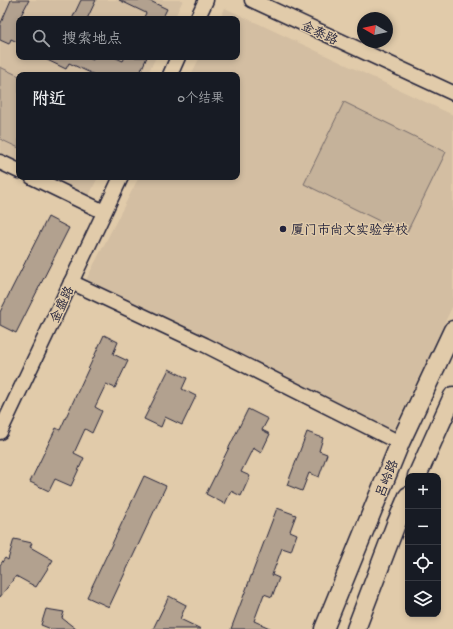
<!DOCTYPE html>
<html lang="zh">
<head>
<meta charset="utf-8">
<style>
  :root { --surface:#171b24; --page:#20242c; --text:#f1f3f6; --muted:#9ea1a6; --line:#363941 }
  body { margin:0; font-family:"Gochi Hand","LXGW WenKai TC",sans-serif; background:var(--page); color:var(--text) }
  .controls { position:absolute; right:12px; bottom:12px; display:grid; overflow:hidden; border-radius:8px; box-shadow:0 2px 6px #0003 }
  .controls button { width:36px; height:36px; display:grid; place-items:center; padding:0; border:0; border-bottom:1px solid var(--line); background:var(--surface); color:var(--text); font:20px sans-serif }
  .compass { position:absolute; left:357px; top:12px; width:36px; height:36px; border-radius:50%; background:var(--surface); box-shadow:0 2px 6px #0003; rotate:279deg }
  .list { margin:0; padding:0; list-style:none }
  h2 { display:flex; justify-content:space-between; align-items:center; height:52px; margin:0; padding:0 16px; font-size:17px }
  h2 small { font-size:13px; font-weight:400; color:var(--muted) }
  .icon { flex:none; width:22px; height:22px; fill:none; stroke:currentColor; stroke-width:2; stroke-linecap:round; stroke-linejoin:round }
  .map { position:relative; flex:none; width:453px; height:629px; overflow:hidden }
  .search { position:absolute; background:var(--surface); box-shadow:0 2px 6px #0003; left:16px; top:16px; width:224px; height:44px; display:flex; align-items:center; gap:10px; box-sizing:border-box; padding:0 14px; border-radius:8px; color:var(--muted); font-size:15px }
  .panel { position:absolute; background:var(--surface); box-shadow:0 2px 6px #0003; left:16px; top:72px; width:224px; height:108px; border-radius:8px }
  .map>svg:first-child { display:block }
  .built { fill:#d3bea2 }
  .green { fill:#c5b29a; stroke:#746a6a }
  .building { fill:#b2a18f; stroke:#22223b }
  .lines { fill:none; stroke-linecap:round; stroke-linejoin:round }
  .minor-casing { stroke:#22223b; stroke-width:17 }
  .major-casing { stroke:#22223b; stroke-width:21 }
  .minor { stroke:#e1cbaa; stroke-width:14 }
  .major { stroke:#e1cbaa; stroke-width:18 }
  .poi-dot { fill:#22223b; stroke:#e1cbaa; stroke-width:1.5 }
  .labels { text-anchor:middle; stroke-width:3; stroke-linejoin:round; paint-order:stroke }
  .street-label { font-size:13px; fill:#22223b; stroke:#e1cbaa }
  .poi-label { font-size:13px; fill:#22223b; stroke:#e1cbaa; text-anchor:start }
</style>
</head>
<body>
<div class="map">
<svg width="453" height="629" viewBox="0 0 453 629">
  <rect width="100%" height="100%" fill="#e1cbaa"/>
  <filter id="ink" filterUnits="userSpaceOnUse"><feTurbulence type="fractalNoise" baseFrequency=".025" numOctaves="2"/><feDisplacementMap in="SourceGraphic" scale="8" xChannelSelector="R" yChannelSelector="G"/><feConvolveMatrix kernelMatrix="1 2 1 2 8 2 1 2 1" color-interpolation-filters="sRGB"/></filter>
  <g filter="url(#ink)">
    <!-- built -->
    <g class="built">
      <path d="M 0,0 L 183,0 L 174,19 L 19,19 L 19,57 L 156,57 L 147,75 L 19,75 L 19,165 L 0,156 Z"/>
      <path d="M 225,8 L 453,115 L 453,305 L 393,431 L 86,280 L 139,177 L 237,177 L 237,75 L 191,75 L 200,57 L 237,57 L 237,19 L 220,19 Z"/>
      <path d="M 44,177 L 98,177 L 88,198 Z"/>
    </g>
    <!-- green -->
    <g class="green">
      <path d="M 0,67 L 19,76 L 19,148 L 0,139 Z"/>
      <path d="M 344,102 L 446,152 L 406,234 L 304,184 Z"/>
    </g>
    <!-- building -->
    <g class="building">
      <path d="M 11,0 L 29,0 L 19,19 L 19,43 L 11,39 L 9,44 L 0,40 L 0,25 Z"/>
      <path d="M 81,0 L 96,0 L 87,19 L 72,19 Z"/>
      <path d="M 119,0 L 148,0 L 167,9 L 162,19 L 143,19 L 146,13 Z"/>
      <path d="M 41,57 L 86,57 L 93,60 L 94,57 L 114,57 L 123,61 L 125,57 L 147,57 L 139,75 L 95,75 L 69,63 L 66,69 Z"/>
      <path d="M 48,217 L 69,228 L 16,333 L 0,325 L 0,312 Z"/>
      <path d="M 104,335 L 118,342 L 113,354 L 128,361 L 115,388 L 106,384 L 95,407 L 102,411 L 92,433 L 85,429 L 74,453 L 84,458 L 71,486 L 55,479 L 49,491 L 30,482 L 56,428 L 60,430 Z"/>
      <path d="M 169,369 L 187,378 L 182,389 L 196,396 L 182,425 L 165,417 L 161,427 L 144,419 Z"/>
      <path d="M 248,409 L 268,419 L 262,430 L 270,434 L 261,453 L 253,448 L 241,472 L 250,476 L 241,496 L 231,491 L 225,504 L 206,494 Z"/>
      <path d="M 307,432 L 323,438 L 319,451 L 327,454 L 319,477 L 309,473 L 302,491 L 287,485 Z"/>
      <path d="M 144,476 L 166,486 L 109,607 L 87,597 Z"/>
      <path d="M 277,508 L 296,515 L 290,531 L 297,534 L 291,551 L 282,548 L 272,575 L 279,578 L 272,597 L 264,594 L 254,621 L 272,629 L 231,629 Z"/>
      <path d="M 14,539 L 32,543 L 30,547 L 53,560 L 36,587 L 16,576 L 0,597 L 0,565 L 5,558 L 8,560 Z"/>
      <path d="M 169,596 L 186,605 L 180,619 L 201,629 L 153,629 Z"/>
      <path d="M 46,609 L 64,612 L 62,618 L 76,629 L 51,629 L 41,625 Z"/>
    </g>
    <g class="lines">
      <defs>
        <g id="minor">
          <path d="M 252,0 L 453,93"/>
          <path d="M 197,19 L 206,0"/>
          <path d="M 170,75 L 178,57"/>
          <path d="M 0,162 L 19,171"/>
          <path d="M 32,177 L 104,212"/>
          <path d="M 71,282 L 205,345 L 400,443"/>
          <path d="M 0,432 L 121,177"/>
        </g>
        <g id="major">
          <path d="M 417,476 L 453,396"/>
          <path d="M 324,629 L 400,443 L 453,330"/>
          <path d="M 356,629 L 396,524 L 408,496"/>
        </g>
      </defs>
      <!-- minor casing -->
      <use href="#minor" class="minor-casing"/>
      <!-- major casing -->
      <use href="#major" class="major-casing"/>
      <!-- minor -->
      <use href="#minor" class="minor"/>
      <!-- major -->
      <use href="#major" class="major"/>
    </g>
  </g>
  <!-- markers -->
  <circle class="poi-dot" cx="283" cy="229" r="4"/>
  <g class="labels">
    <!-- street labels -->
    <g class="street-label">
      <text transform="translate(320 32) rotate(25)" y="5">金泰路</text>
      <text transform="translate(61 304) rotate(-65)" y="5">金盛路</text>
      <text transform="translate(386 478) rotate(-68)" y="5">吕岭路</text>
    </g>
    <!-- poi labels -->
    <g class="poi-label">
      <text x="291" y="234">厦门市尚文实验学校</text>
    </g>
  </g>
</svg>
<div class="controls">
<button>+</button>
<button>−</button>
<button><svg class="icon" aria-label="locate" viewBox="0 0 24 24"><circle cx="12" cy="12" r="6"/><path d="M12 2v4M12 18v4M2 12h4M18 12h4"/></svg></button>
<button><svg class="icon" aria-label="layers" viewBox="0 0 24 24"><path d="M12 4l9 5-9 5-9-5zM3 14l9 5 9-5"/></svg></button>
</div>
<svg class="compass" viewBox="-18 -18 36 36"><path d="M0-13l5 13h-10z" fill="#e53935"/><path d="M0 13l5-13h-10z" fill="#9ea1a6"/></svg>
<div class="search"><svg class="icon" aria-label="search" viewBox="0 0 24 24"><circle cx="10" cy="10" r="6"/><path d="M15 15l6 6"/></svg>搜索地点</div>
<section class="panel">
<h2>附近<small>0个结果</small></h2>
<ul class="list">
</ul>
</section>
</div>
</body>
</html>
